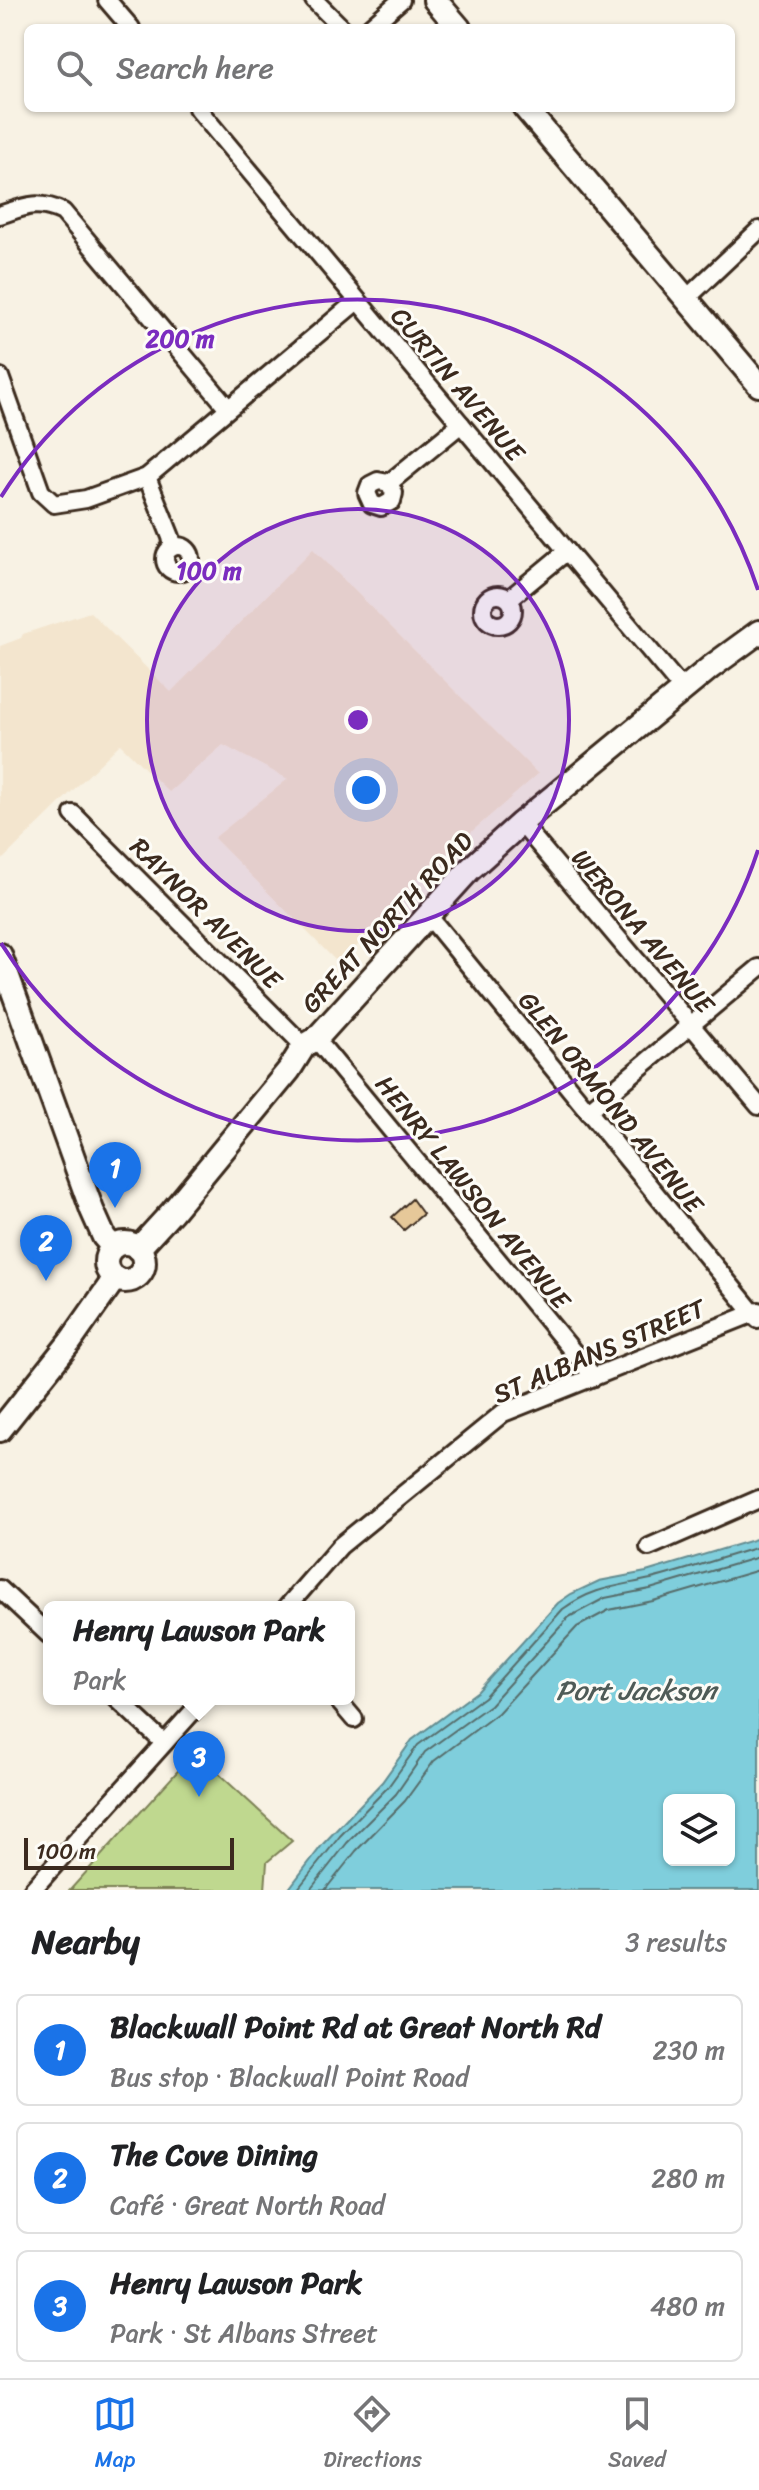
<!DOCTYPE html>
<html lang="en">
<head>
<meta charset="utf-8">
<style>
  :root { --surface:#fff; --page:#f6f6f6; --text:#202124; --muted:#757577; --line:#e0e0e0; --accent:#1a73e8 }
  body { margin:0; font-family:Sriracha,sans-serif; background:var(--page); color:var(--text) }
  .controls { position:absolute; right:24px; bottom:24px; display:grid; overflow:hidden; border-radius:12px; box-shadow:0 2px 6px #0004 }
  .controls button { width:72px; height:72px; display:grid; place-items:center; padding:0; border:0; border-bottom:2px solid var(--line); background:var(--surface); color:var(--text); font:40px sans-serif }
  .scale { position:absolute; left:24px; bottom:20px; width:210px; box-sizing:border-box; padding-left:8px; border:4px solid #3b2a1e; border-top:0; font-size:22px; line-height:28px; white-space:nowrap; color:#3b2a1e; -webkit-text-stroke:6px #fdfcf7; paint-order:stroke }
  .you { position:absolute; left:366px; top:790px; width:28px; height:28px; margin:-20px; border:6px solid #fff; border-radius:50%; background:#1a73e8; box-shadow:0 0 0 12px #1a73e833 }
  .badge { display:grid; place-items:center; width:52px; height:52px; border-radius:50%; background:var(--accent); color:#fff; font-size:26px; font-weight:700 }
  .pin { position:absolute; translate:-50% -66px; filter:drop-shadow(0 2px 4px #0008) }
  .pin::after { content:''; position:absolute; top:42px; width:28px; height:24px; background:inherit; clip-path:polygon(0 0,100% 0,50% 100%) }
  .popup { position:absolute; left:43px; top:1601px; width:312px; height:104px; box-sizing:border-box; display:grid; place-content:center; border-radius:12px; background:var(--surface); filter:drop-shadow(0 2px 6px #0005); font-size:26px; white-space:nowrap; color:var(--muted) }
  .popup b { font-size:30px; color:var(--text) }
  .popup::after { content:''; position:absolute; left:50%; top:100%; margin-left:-16px; border:16px solid transparent; border-top-color:var(--surface) }
  .list { margin:0; padding:0; list-style:none }
  h2 { display:flex; justify-content:space-between; align-items:center; height:104px; margin:0; padding:0 32px; font-size:34px }
  h2 small { font-size:26px; font-weight:400; color:var(--muted) }
  .list li { display:grid; grid-template-columns:52px 1fr auto; gap:24px; align-items:center; box-sizing:border-box; height:112px; margin:0 16px 16px; padding:0 16px; border:2px solid var(--line); border-radius:12px }
  .list b { display:block; font-size:30px; white-space:nowrap }
  .list p { margin:0; font-size:26px; white-space:nowrap; color:var(--muted) }
  .list em { font-size:26px; font-style:normal; color:var(--muted) }
  .icon { flex:none; width:44px; height:44px; fill:none; stroke:currentColor; stroke-width:2; stroke-linecap:round; stroke-linejoin:round }
  .map { position:relative; flex:none; width:759px; height:1890px; overflow:hidden }
  .search { position:absolute; background:var(--surface); box-shadow:0 2px 6px #0004; left:24px; right:24px; top:24px; height:88px; display:flex; align-items:center; gap:20px; box-sizing:border-box; padding:0 28px; border-radius:12px; color:var(--muted); font-size:30px }
  .sheet { height:488px; background:var(--surface) }
  nav { display:flex; justify-content:space-around; align-items:center; box-sizing:border-box; height:112px; border-top:2px solid var(--line); background:var(--surface); font-size:22px; color:var(--muted) }
  nav a { display:grid; justify-items:center; gap:4px }
  nav .on { color:var(--accent) }
  .map>svg:first-child { display:block }
  .built { fill:#f3e5ce }
  .green { fill:#bfd88f; stroke:#7d8156; stroke-width:2 }
  .water { fill:#7fcedc; stroke:#648c90; stroke-width:2; fill-rule:evenodd }
  .lines { fill:none; stroke-linecap:round; stroke-linejoin:round }
  .shore { stroke:#566c6a; stroke-width:2 }
  .building { fill:#e6c899; stroke:#3b2a1e; stroke-width:2 }
  .street-casing { stroke:#3b2a1e; stroke-width:22 }
  .secondary-casing { stroke:#3b2a1e; stroke-width:28 }
  .street { stroke:#fdfcf7; stroke-width:16 }
  .secondary { stroke:#fdfcf7; stroke-width:22 }
  .ring { fill:none; stroke:#7b2cbf; stroke-width:4 }
  .labels { text-anchor:middle; stroke-width:6; stroke-linejoin:round; paint-order:stroke }
  .street-label { font-size:26px; fill:#3b2a1e; stroke:#fdfcf7 }
  .water-label { font-size:28px; font-style:italic; fill:#4f5b57; stroke:#fdfcf7 }
  .centre { fill:#7b2cbf; stroke:#fdfcf7; stroke-width:4 }
  .ring-label { font-size:24px; text-anchor:middle; font-weight:bold; fill:#7b2cbf; stroke:#fdfcf7; stroke-width:6; stroke-linejoin:round; paint-order:stroke }
</style>
</head>
<body>
<div class="map">
<svg width="759" height="1890" viewBox="0 0 759 1890">
  <rect width="100%" height="100%" fill="#f8f2e4"/>
  <filter id="ink" filterUnits="userSpaceOnUse"><feTurbulence type="fractalNoise" baseFrequency=".0125" numOctaves="2"/><feDisplacementMap in="SourceGraphic" scale="16" xChannelSelector="R" yChannelSelector="G"/><feConvolveMatrix kernelMatrix="1 2 1 2 8 2 1 2 1" color-interpolation-filters="sRGB"/></filter>
  <g filter="url(#ink)">
    <!-- built -->
    <path class="built" d="M 313,549 L 538,774 L 417,879 L 340,965 L 214,838 L 288,779 L 223,745 L 169,792 L 120,744 L 0,862 L 0,646 L 21,638 L 23,634 L 90,612 L 171,692 Z"/>
    <!-- green -->
    <path class="green" d="M 195,1752 L 292,1841 L 267,1862 L 265,1890 L 70,1890 Z"/>
    <!-- water -->
    <path class="water" d="M 759,1538 L 759,1890 L 288,1890 L 323,1844 L 382,1782 L 412,1740 L 478,1691 L 558,1603 L 571,1594 L 599,1581 L 646,1572 ZM 729,1800 L 729,1860 L 669,1860 L 669,1800 Z"/>
    <g class="lines">
      <!-- shore -->
      <g class="shore">
        <path d="M 297,1890 L 340,1836 L 388,1787 L 418,1745 L 484,1697 L 563,1609 C 594,1587 615,1587 651,1579 C 687,1570 723,1557 759,1547"/>
        <path d="M 310,1890 L 347,1843 L 396,1794 L 425,1752 L 490,1705 L 569,1617 L 605,1598 L 650,1589 L 759,1557"/>
        <path d="M 325,1890 L 356,1851 L 405,1801 L 434,1761 L 498,1713 L 577,1627 L 609,1610 L 653,1601 L 759,1570"/>
      </g>
    </g>
    <!-- building -->
    <path class="building" d="M 412,1199 L 423,1214 L 404,1230 L 392,1217 Z"/>
    <g class="lines">
      <defs>
        <g id="street">
          <path d="M 107,0 L 131,28"/>
          <path d="M 314,0 L 342,28"/>
          <path d="M 369,28 L 401,0"/>
          <path d="M 197,108 L 683,690"/>
          <path d="M 0,215 C 26,206 37,200 63,212 L 228,408"/>
          <path d="M 686,299 L 759,230"/>
          <path d="M 0,377 L 41,492 L 54,504 L 86,499 L 147,477 L 357,301"/>
          <path d="M 147,477 L 171,537 L 173,547"/>
          <path d="M 389,483 L 394,493 L 392,501 L 381,507 L 372,504 L 367,493 L 370,485 L 378,481 L 389,483 L 461,424"/>
          <circle cx="178" cy="559" r="13"/>
          <circle cx="498" cy="610" r="15"/>
          <path d="M 509,599 L 567,551"/>
          <path d="M 73,814 L 304,1046"/>
          <path d="M 521,823 L 759,1106"/>
          <path d="M 427,914 L 758,1319"/>
          <path d="M 316,1039 L 594,1377"/>
          <path d="M 588,1111 L 759,968"/>
          <path d="M 649,1547 L 759,1499"/>
          <path d="M 0,1589 L 49,1635"/>
          <path d="M 287,1607 L 340,1546 L 503,1413 L 759,1311"/>
          <path d="M 117,1699 L 164,1743"/>
          <path d="M 337,1699 L 354,1719"/>
          <path d="M 32,1890 L 204,1699"/>
        </g>
        <g id="secondary">
          <path d="M 435,0 L 459,28"/>
          <path d="M 525,108 L 759,385"/>
          <path d="M 0,955 L 92,1210 L 104,1237 L 113,1247"/>
          <circle cx="125" cy="1262" r="19"/>
          <path d="M 138,1249 L 172,1212 L 289,1070 L 304,1046 L 316,1039 L 469,870 L 521,823 L 711,667 L 759,632"/>
          <path d="M 0,1430 L 70,1342 L 115,1278"/>
        </g>
      </defs>
      <!-- street casing -->
      <use href="#street" class="street-casing"/>
      <!-- secondary casing -->
      <use href="#secondary" class="secondary-casing"/>
      <!-- street -->
      <use href="#street" class="street"/>
      <!-- secondary -->
      <use href="#secondary" class="secondary"/>
    </g>
  </g>
  <!-- distance rings -->
  <circle cx="358" cy="720" r="211" fill="#7b2cbf" fill-opacity=".12"/>
  <g class="ring">
    <circle cx="358" cy="720" r="211"/>
    <path d="M758 850A421 421 0 0 1 1 943M1 497A421 421 0 0 1 758 590"/>
  </g>
  <g class="labels">
    <!-- street labels -->
    <g class="street-label">
      <text transform="translate(458 384) rotate(50)" y="9">CURTIN AVENUE</text>
      <text transform="translate(206 913) rotate(45)" y="9">RAYNOR AVENUE</text>
      <text transform="translate(387 922) rotate(-47)" y="9">GREAT NORTH ROAD</text>
      <text transform="translate(643 931) rotate(50)" y="9">WERONA AVENUE</text>
      <text transform="translate(611 1102) rotate(51)" y="9">GLEN ORMOND AVENUE</text>
      <text transform="translate(473 1192) rotate(51)" y="9">HENRY LAWSON AVENUE</text>
      <text transform="translate(599 1351) rotate(-23)" y="9">ST ALBANS STREET</text>
    </g>
    <!-- water labels -->
    <g class="water-label">
      <text x="636" y="1700">Port Jackson</text>
    </g>
  </g>
  <circle cx="358" cy="720" r="12" class="centre"/>
  <g class="ring-label">
    <text x="180" y="347">200 m</text>
    <text x="209" y="579">100 m</text>
  </g>
</svg>
<div class="controls">
<button><svg class="icon" aria-label="layers" viewBox="0 0 24 24"><path d="M12 4l9 5-9 5-9-5zM3 14l9 5 9-5"/></svg></button>
</div>
<div class="scale">100 m</div>
<div class="you"></div>
<div class="pin badge" style="left:115px;top:1208px">1</div>
<div class="pin badge" style="left:46px;top:1281px">2</div>
<div class="pin badge" style="left:199px;top:1797px">3</div>
<div class="popup"><b>Henry Lawson Park</b>Park</div>
<div class="search"><svg class="icon" aria-label="search" viewBox="0 0 24 24"><circle cx="10" cy="10" r="6"/><path d="M15 15l6 6"/></svg>Search here</div>
</div>
<section class="sheet">
<h2>Nearby<small>3 results</small></h2>
<ul class="list">
<li><span class="badge">1</span><div><b>Blackwall Point Rd at Great North Rd</b><p>Bus stop · Blackwall Point Road</p></div><em>230 m</em></li>
<li><span class="badge">2</span><div><b>The Cove Dining</b><p>Café · Great North Road</p></div><em>280 m</em></li>
<li><span class="badge">3</span><div><b>Henry Lawson Park</b><p>Park · St Albans Street</p></div><em>480 m</em></li>
</ul>
</section>
<nav>
<a class="on"><svg class="icon" aria-label="map" viewBox="0 0 24 24"><path d="M3 6l6-2 6 2 6-2v14l-6 2-6-2-6 2zM9 4v14M15 6v14"/></svg>Map</a>
<a><svg class="icon" aria-label="directions" viewBox="0 0 24 24"><path d="M12 3l9 9-9 9-9-9zM9 14v-3h6M13 9l2 2-2 2"/></svg>Directions</a>
<a><svg class="icon" aria-label="saved" viewBox="0 0 24 24"><path d="M7 4h10v16l-5-4-5 4z"/></svg>Saved</a>
</nav>
</body>
</html>
